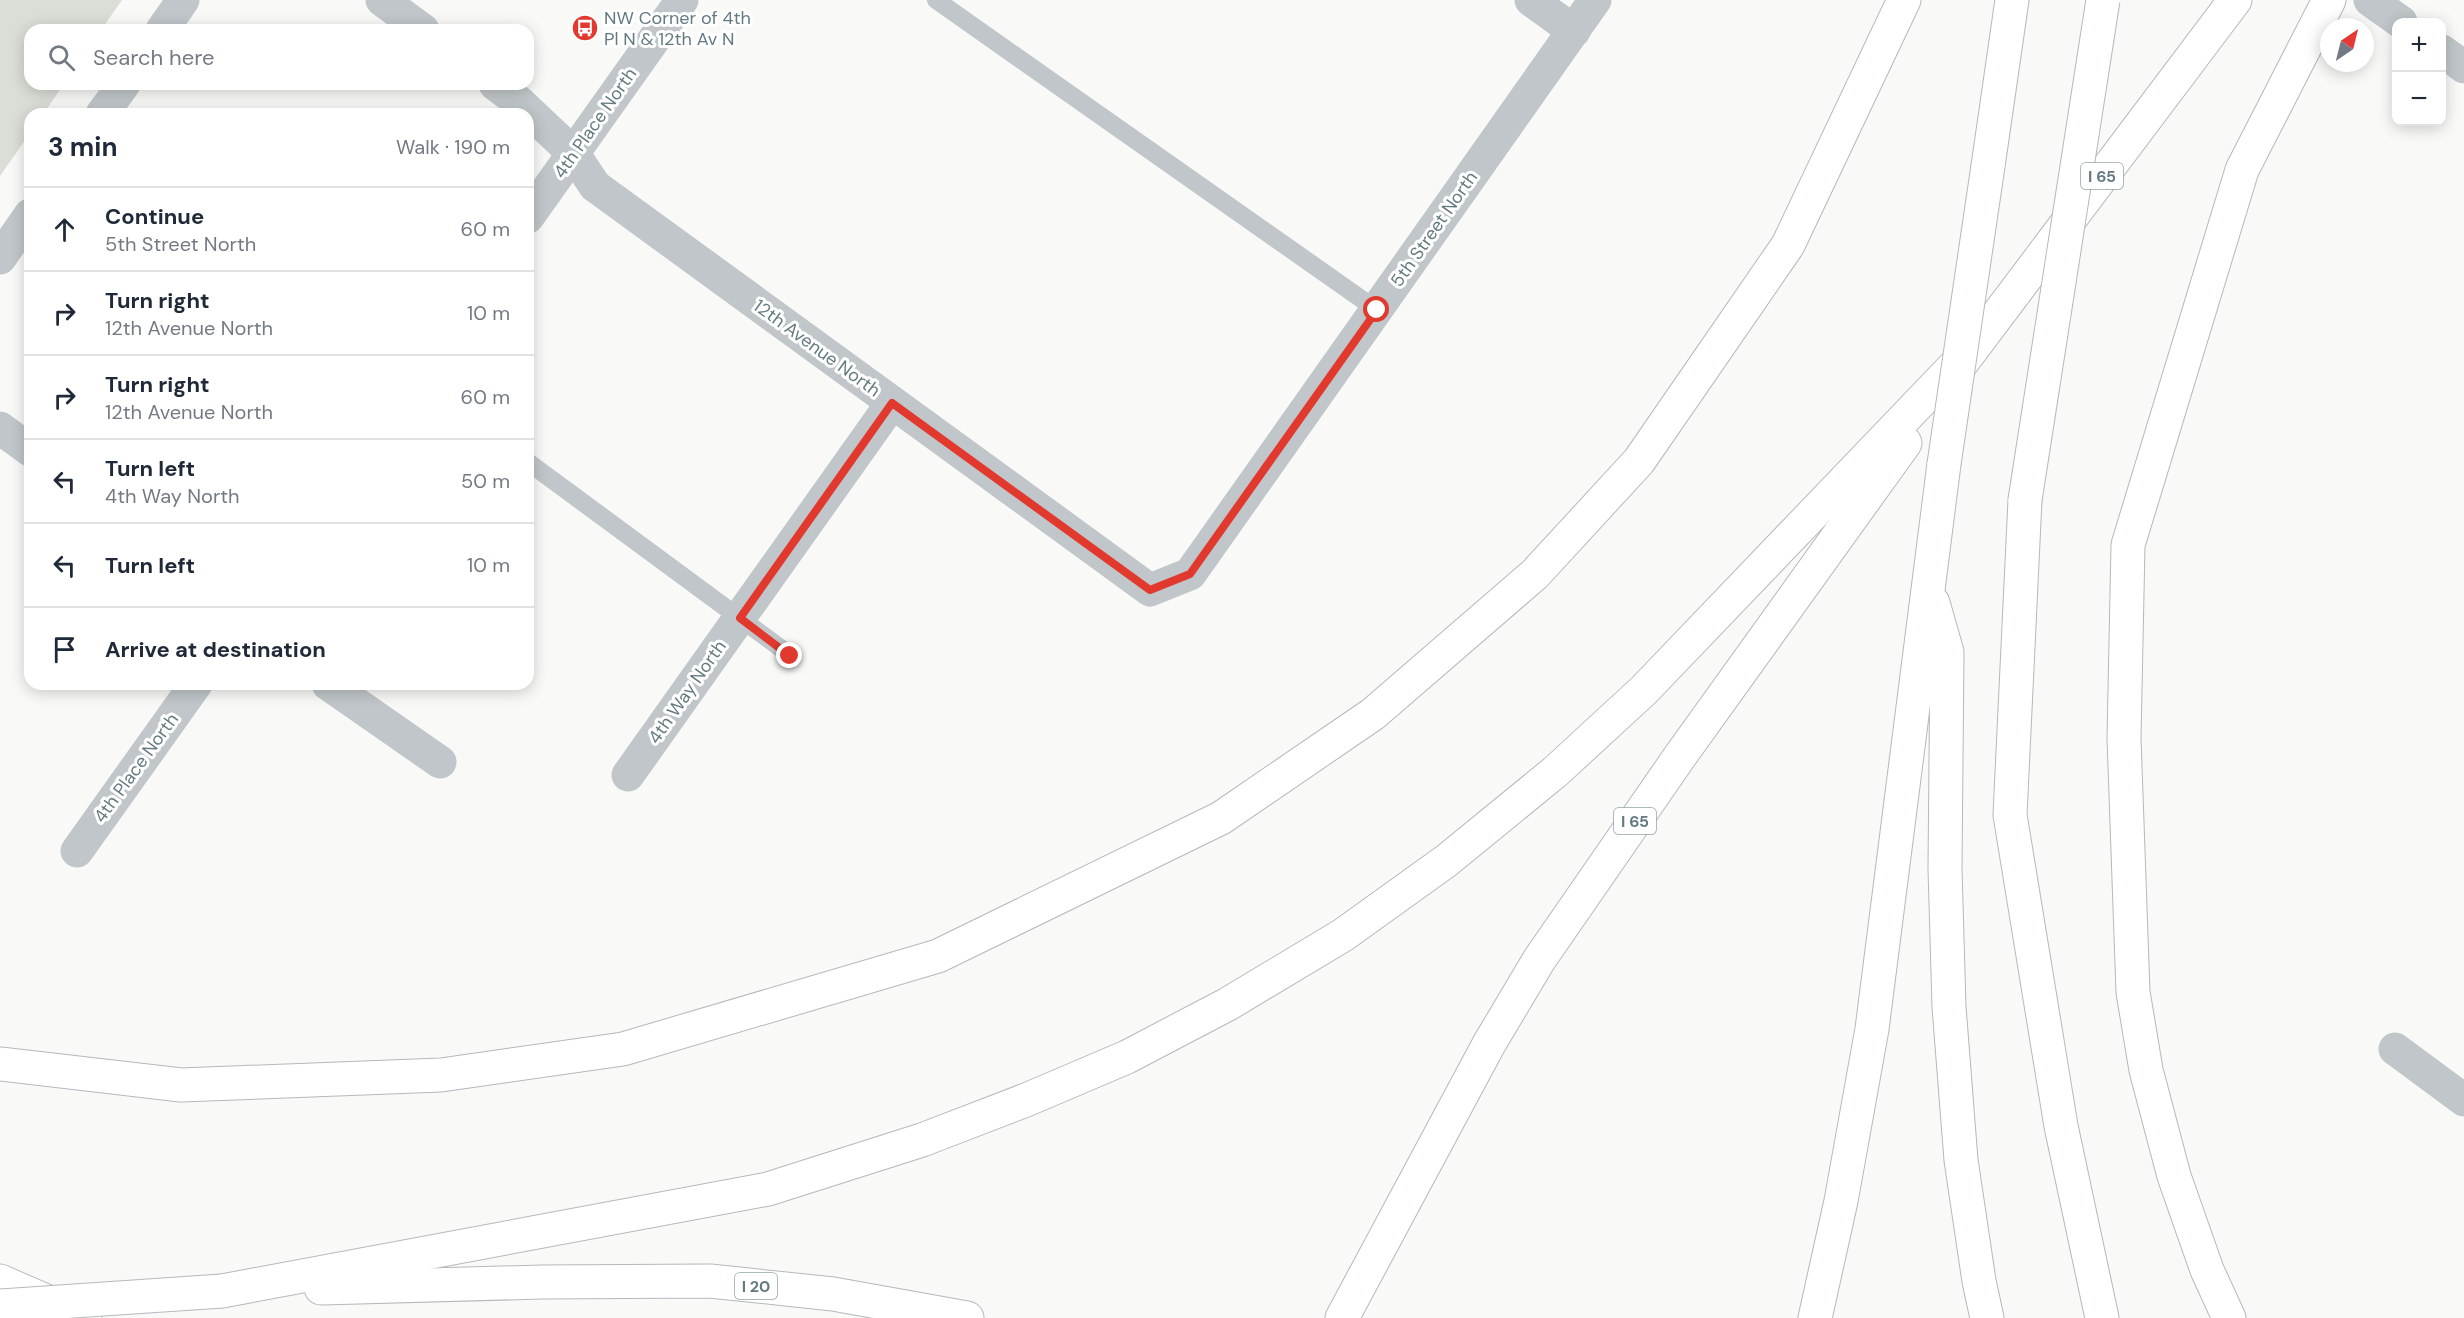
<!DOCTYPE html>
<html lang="en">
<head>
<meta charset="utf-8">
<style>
  :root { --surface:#fff; --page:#f2f2f3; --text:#1f2937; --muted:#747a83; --line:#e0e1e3 }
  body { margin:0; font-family:"DM Sans",sans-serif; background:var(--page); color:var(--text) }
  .controls { position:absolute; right:18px; top:18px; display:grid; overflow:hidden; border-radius:12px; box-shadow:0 3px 15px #0003 }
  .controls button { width:54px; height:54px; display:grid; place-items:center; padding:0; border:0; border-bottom:2px solid var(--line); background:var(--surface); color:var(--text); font:30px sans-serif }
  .compass { position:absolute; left:2320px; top:18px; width:54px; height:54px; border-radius:50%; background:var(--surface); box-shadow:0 3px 15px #0003; rotate:35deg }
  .stop { position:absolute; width:18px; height:18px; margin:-14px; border:4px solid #e2392e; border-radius:50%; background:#fff }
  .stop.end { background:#e2392e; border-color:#fff; box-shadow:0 2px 6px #0008 }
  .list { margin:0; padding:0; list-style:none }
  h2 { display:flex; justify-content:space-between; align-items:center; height:78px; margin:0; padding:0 24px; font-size:26px }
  h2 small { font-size:20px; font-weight:400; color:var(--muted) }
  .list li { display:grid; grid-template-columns:39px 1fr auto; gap:18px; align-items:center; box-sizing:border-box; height:84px; padding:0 24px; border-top:2px solid var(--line) }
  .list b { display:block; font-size:22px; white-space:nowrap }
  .list p { margin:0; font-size:20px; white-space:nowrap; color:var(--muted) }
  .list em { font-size:20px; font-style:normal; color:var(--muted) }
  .icon { flex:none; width:33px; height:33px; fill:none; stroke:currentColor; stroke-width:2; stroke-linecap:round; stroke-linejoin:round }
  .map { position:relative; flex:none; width:2464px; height:1318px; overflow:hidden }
  .search { position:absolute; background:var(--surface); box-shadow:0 3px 15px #0003; left:24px; top:24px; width:510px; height:66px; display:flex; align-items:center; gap:15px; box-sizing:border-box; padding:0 21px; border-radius:18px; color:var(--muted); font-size:22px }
  .panel { position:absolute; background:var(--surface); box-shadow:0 3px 15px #0003; left:24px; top:108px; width:510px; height:582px; border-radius:18px }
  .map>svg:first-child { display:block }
  .green { fill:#daded6 }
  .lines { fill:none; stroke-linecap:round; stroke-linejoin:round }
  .motorway-casing { stroke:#b3b9bc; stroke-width:35 }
  .service { stroke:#c0c6c9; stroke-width:18 }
  .minor { stroke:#c0c6c9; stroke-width:33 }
  .tertiary { stroke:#c0c6c9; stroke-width:33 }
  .motorway { stroke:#fff; stroke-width:33 }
  .motorway-bridge-casing { stroke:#b3b9bc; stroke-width:35; stroke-linecap:butt }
  .motorway-bridge { stroke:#fff; stroke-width:33 }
  .route { stroke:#e2392e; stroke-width:8 }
  .labels { text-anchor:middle; stroke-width:6; stroke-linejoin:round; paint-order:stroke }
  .shield { fill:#fff; stroke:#92a2a8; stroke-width:1.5 }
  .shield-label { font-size:16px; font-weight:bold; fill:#647a82 }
  .poi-label { font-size:18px; fill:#647a82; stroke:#fff; text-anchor:start }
  .street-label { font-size:18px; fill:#647a82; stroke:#fff }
</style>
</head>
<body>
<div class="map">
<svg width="2464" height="1318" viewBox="0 0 2464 1318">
  <rect width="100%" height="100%" fill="#f9f9f7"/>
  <!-- green -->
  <path class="green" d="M 0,0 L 122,0 L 101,30 L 30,30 L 30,84 L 64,84 L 43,114 L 30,114 L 30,133 L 0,176 Z"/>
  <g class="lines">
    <defs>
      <g id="motorway">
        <path d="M 1988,166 L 2012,0"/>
        <path d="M 1957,369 L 2235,0"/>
        <path d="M 2025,500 L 2010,815 L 2061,1126 L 2102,1318"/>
        <path d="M 1933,603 L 1947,652 L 1945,869 L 1949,1007 L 1961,1160 L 1979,1281 L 1987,1318"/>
        <path d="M 0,1064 L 181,1085 L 441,1075 L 623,1049 L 938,956 L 1221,818 L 1373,714 L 1535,574 L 1639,461 L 1788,245 L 1904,0"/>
        <path d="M 0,1281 L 85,1318"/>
        <path d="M 321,1288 L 542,1282 L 710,1281 L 833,1294 L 967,1318"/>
        <path d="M 222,1291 L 768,1189 L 922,1140 L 1026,1100 L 1127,1057 L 1228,1004 L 1343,935 L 1446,861 L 1555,772 L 1644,690 L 1969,351"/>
        <path d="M 1342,1318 L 1489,1044 L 1539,960 L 1678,759 L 1905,443"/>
        <path d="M 1815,1318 L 1841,1201 L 1872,1029 L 1944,464"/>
        <path d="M 2229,1318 L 2207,1270 L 2174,1176 L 2146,1070 L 2133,992 L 2124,738 L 2128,545 L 2242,170 L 2329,0"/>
      </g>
    </defs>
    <!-- motorway casing -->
    <use href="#motorway" class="motorway-casing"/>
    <!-- service -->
    <g class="service">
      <path d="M 936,0 L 1377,310"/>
      <path d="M 528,462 L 790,655"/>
    </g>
    <!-- minor -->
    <g class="minor">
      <path d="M 382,0 L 423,30"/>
      <path d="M 1531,0 L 1574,31"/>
      <path d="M 162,30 L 183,0"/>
      <path d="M 495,84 L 520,103 L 573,153 L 595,186 L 1150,590 L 1190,574 L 1595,0"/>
      <path d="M 102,114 L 124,84"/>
      <path d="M 0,258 L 30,215"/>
      <path d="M 0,428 L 30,450"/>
      <path d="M 328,684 L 440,762"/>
      <path d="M 628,775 L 892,403"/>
      <path d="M 77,851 L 196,684"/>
      <path d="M 2395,1049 L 2464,1100"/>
    </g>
    <!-- tertiary -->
    <g class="tertiary">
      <path d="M 2370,0 L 2401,22"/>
      <path d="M 2442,51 L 2464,67"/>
      <path d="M 528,217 L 682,0"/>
    </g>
    <!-- motorway -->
    <use href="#motorway" class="motorway"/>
    <defs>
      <g id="motorway-bridge">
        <path d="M 1944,464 L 1988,166"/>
        <path d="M 2025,500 L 2103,0"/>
        <path d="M 0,1306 L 222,1291"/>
      </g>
    </defs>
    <!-- motorway-bridge casing -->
    <use href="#motorway-bridge" class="motorway-bridge-casing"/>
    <!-- motorway-bridge -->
    <use href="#motorway-bridge" class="motorway-bridge"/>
  </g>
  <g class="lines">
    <!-- route -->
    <path class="route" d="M 790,656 L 740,618 L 892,403 L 1150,590 L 1190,574 L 1377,310"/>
  </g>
  <!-- icons -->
  <defs>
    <symbol id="bus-disc" viewBox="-11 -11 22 22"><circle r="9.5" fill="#e2392e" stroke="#fff"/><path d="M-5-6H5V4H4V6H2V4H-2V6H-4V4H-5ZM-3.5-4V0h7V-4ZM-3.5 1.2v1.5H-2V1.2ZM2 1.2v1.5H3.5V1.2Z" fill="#fff"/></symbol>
  </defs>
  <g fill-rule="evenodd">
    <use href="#bus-disc" x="570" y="13" width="30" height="30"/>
  </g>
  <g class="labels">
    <!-- shield labels -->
    <g class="shield">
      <rect x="2081" y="163" width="42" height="26" rx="4.5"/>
      <rect x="1614" y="808" width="42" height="26" rx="4.5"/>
      <rect x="735" y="1273" width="42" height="26" rx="4.5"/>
    </g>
    <g class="shield-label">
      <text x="2102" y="182">I 65</text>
      <text x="1635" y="827">I 65</text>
      <text x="756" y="1292">I 20</text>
    </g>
    <!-- poi labels -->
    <g class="poi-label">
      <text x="604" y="24">NW Corner of 4th<tspan x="604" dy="21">Pl N &amp; 12th Av N</tspan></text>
    </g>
    <!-- street labels -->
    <g class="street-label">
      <text transform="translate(595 123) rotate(-55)" y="6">4th Place North</text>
      <text transform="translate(1434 229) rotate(-55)" y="6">5th Street North</text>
      <text transform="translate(817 348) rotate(36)" y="6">12th Avenue North</text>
      <text transform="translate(687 692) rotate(-55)" y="6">4th Way North</text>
      <text transform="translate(136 768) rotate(-54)" y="6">4th Place North</text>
    </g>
  </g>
</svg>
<div class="controls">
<button>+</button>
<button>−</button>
</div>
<svg class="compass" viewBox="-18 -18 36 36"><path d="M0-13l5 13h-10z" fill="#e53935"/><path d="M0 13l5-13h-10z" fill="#747a83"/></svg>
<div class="stop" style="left:1377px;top:310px"></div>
<div class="stop end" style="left:790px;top:656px"></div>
<div class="search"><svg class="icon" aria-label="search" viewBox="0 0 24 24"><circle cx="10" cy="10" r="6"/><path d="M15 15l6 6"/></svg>Search here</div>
<section class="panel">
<h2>3 min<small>Walk · 190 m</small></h2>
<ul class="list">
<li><svg class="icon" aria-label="ahead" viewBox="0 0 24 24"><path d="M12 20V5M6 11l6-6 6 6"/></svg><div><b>Continue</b><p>5th Street North</p></div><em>60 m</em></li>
<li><svg class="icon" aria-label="right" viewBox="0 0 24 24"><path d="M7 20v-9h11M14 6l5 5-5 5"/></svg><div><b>Turn right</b><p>12th Avenue North</p></div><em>10 m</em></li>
<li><svg class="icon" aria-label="right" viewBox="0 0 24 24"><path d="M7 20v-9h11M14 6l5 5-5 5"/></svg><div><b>Turn right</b><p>12th Avenue North</p></div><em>60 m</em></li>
<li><svg class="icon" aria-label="left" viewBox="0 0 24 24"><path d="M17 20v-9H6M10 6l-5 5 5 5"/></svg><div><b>Turn left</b><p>4th Way North</p></div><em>50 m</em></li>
<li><svg class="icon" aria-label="left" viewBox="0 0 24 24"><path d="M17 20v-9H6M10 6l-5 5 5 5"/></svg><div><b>Turn left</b></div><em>10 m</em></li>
<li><svg class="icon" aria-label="arrive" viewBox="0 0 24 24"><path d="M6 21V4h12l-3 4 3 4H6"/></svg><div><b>Arrive at destination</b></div></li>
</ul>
</section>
</div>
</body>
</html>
